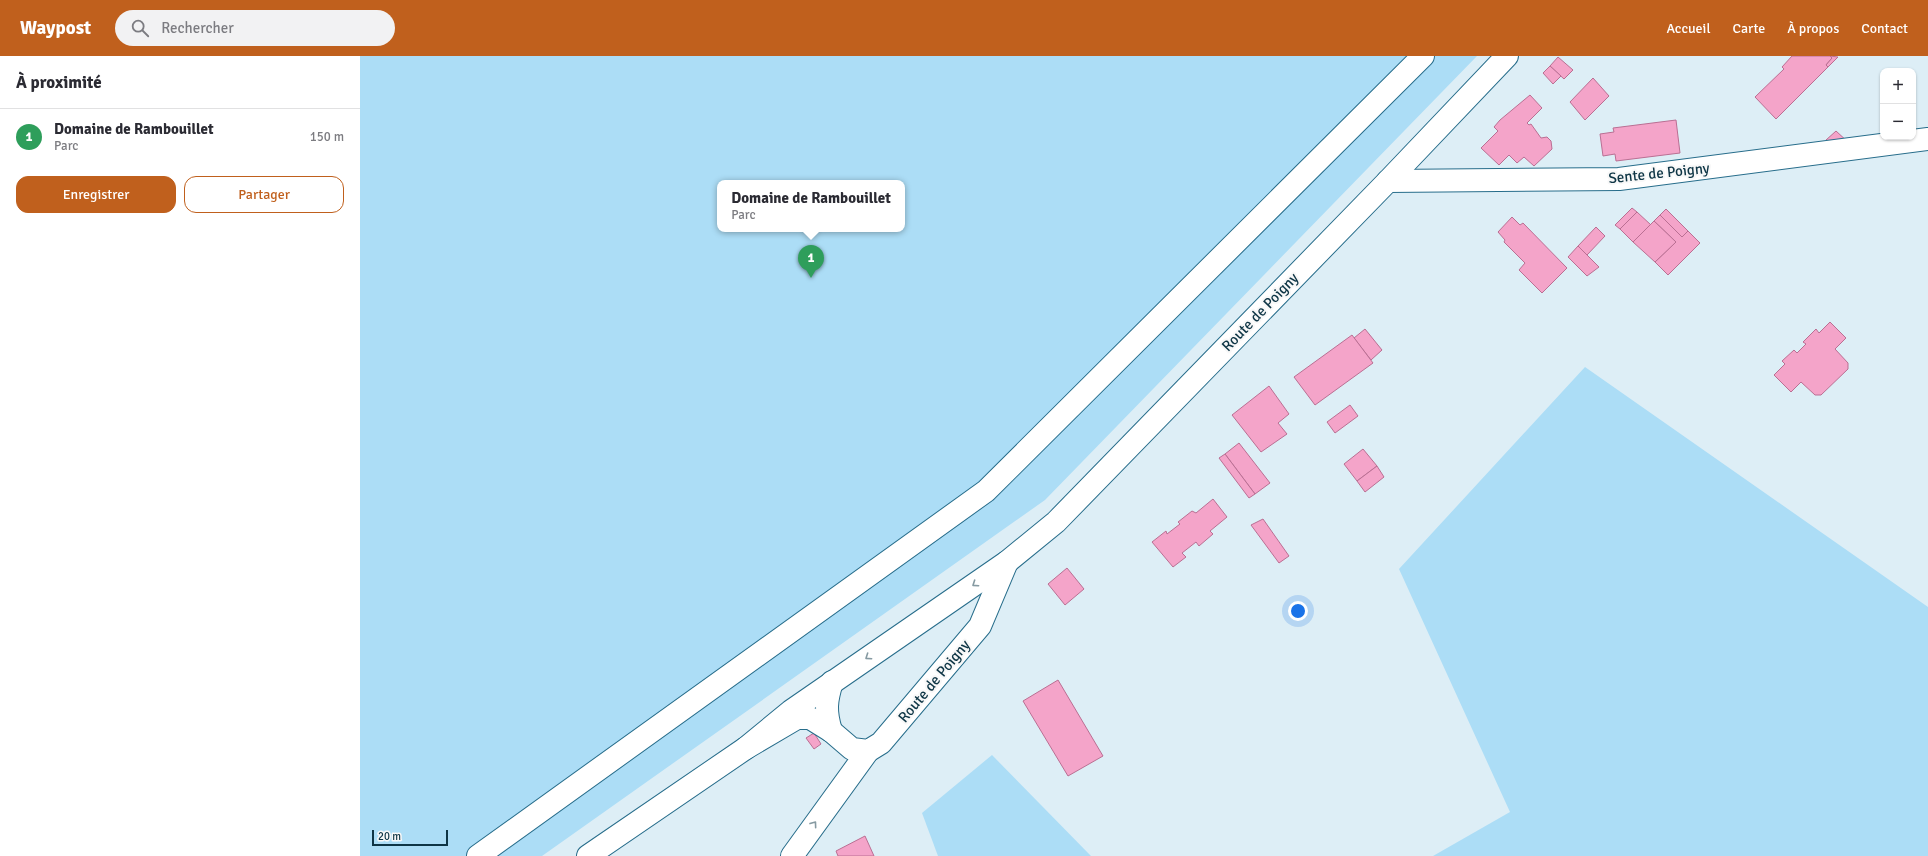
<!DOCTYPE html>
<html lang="fr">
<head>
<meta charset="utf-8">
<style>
  :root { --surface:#fff; --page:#f2f2f3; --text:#2b2b33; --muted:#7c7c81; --line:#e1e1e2; --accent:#c0601d }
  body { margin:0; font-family:Signika,sans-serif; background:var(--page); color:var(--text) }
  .controls { position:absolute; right:12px; top:12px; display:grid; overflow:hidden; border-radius:8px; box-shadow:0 1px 3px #0004 }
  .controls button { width:36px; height:36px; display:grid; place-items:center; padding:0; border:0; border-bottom:1px solid var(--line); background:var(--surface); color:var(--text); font:20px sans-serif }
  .scale { position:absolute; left:12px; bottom:10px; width:76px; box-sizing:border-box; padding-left:4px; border:2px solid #0e3545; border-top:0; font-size:11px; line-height:14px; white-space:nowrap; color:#0e3545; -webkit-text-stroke:3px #f8f8f8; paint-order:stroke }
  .you { position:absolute; left:938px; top:555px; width:14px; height:14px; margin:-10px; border:3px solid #fff; border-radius:50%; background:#1a73e8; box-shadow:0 0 0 6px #1a73e833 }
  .badge { display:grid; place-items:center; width:26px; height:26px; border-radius:50%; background:var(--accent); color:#fff; font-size:13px; font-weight:700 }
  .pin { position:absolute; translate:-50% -33px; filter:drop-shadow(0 1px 2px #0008) }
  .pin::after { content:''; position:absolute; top:21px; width:14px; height:12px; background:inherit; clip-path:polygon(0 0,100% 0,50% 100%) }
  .popup { position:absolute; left:357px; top:124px; width:188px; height:52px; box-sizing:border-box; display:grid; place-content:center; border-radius:8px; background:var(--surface); filter:drop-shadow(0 1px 3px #0005); font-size:13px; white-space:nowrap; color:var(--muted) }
  .popup b { font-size:15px; color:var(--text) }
  .popup::after { content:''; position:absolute; left:50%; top:100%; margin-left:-8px; border:8px solid transparent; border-top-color:var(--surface) }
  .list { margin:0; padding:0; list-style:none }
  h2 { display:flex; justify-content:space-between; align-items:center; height:52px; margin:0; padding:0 16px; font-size:17px }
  h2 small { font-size:13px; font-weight:400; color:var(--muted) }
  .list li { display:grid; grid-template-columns:26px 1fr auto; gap:12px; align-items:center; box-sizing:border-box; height:56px; padding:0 16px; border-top:1px solid var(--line) }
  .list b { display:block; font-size:15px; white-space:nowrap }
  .list p { margin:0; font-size:13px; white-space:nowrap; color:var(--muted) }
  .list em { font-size:13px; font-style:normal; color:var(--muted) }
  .actions { display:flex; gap:8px; padding:12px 16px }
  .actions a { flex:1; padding:9px 0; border:1px solid var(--accent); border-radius:12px; text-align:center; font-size:14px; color:var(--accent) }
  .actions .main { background:var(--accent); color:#fff }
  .icon { flex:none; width:22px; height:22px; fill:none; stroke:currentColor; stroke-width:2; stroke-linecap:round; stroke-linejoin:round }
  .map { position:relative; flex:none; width:1568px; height:800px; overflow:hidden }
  header { display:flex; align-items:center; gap:24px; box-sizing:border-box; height:56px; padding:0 20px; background:var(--accent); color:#fff }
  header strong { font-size:19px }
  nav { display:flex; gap:22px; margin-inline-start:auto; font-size:14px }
  .search { width:280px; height:36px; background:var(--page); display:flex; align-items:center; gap:10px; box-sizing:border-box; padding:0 14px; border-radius:22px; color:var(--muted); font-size:15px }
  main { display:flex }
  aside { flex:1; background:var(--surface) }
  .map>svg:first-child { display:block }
  .green { fill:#acddf6; fill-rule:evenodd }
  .building { fill:#f4a4c9; stroke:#ba6f93 }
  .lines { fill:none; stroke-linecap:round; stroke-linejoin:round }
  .minor-casing { stroke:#276d8b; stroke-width:24 }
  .minor { stroke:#fff; stroke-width:22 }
  .oneway { stroke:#869aa2 }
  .labels { text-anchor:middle; stroke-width:4; stroke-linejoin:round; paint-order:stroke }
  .street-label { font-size:15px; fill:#0e3545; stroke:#f8f8f8 }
</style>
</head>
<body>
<header>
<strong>Waypost</strong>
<div class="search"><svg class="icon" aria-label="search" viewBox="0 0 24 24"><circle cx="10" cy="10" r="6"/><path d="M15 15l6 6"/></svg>Rechercher</div>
<nav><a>Accueil</a><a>Carte</a><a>À propos</a><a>Contact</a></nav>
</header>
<main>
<aside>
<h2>À proximité<small></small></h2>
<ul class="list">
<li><span class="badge" style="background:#2e9e5b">1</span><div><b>Domaine de Rambouillet</b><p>Parc</p></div><em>150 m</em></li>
</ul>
<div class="actions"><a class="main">Enregistrer</a><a>Partager</a></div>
</aside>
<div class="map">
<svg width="1568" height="800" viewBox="0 0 1568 800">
  <rect width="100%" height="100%" fill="#ddeef6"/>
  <!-- green -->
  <g class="green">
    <path d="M 0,0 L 1117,0 L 685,444 L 182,800 L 0,800 ZM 360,127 L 542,127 L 542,173 L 360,173 Z"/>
    <path d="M 1225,311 L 1568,551 L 1568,800 L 1073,800 L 1150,756 L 1039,513 Z"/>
    <path d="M 632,699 L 731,800 L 578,800 L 562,757 Z"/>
  </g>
  <!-- building -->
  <g class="building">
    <path d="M 1432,0 L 1470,0 L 1472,2 L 1466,9 L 1468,11 L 1416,63 L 1395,41 L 1424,13 L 1422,11 Z"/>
    <path d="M 1470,0 L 1478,1 L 1468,11 L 1466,9 L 1472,2 Z"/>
    <path d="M 1198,1 L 1213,14 L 1204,23 L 1190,10 Z"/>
    <path d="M 1190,10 L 1201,20 L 1193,28 L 1183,17 Z"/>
    <path d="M 1233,22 L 1249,40 L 1225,64 L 1210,46 Z"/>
    <path d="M 1170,39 L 1182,52 L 1167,67 L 1169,69 L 1171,68 L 1181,82 L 1187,81 L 1191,85 L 1192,93 L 1174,110 L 1164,101 L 1157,107 L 1149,99 L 1139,109 L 1121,92 L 1138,75 L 1134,71 L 1140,64 Z"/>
    <path d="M 1316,64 L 1320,97 L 1256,105 L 1255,98 L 1243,100 L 1240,78 L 1254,76 L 1253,72 Z"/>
    <path d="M 1476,75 L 1488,86 L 1470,88 L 1466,84 Z"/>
    <path d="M 1272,152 L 1277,156 L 1260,173 L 1255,169 Z"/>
    <path d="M 1306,153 L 1328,175 L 1322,181 L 1300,159 Z"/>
    <path d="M 1277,156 L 1291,169 L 1273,186 L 1260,173 Z"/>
    <path d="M 1300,159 L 1322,181 L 1328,175 L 1340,187 L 1308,219 L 1295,206 L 1316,186 L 1294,165 Z"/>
    <path d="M 1152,161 L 1160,169 L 1163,167 L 1207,212 L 1182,237 L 1159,214 L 1165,207 L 1144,186 L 1145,184 L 1138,176 Z"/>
    <path d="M 1294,165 L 1316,186 L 1295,206 L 1273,186 Z"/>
    <path d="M 1236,171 L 1245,180 L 1227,199 L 1218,190 Z"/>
    <path d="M 1218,190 L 1239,211 L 1227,220 L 1208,201 Z"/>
    <path d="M 1470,266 L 1486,282 L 1475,293 L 1488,307 L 1488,313 L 1461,339 L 1455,339 L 1441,326 L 1431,336 L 1414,319 L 1425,308 L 1422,305 L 1434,294 L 1437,297 L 1446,288 L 1443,286 L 1456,273 L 1459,277 Z"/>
    <path d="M 1005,273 L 1022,294 L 1011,304 L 994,282 Z"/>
    <path d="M 992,279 L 1013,307 L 955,349 L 934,321 Z"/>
    <path d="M 909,330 L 929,358 L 918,367 L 927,378 L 901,396 L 872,359 Z"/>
    <path d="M 990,349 L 998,360 L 975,377 L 967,366 Z"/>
    <path d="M 879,387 L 910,427 L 895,438 L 865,398 Z"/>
    <path d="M 1003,393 L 1017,410 L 997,425 L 984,408 Z"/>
    <path d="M 865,398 L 895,438 L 889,442 L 859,402 Z"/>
    <path d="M 1017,410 L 1024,421 L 1005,436 L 997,425 Z"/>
    <path d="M 853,443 L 867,461 L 850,475 L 853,478 L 839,490 L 836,486 L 822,497 L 826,501 L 813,511 L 792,486 L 806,475 L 807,478 L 820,468 L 818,466 L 832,455 L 836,457 Z"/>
    <path d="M 903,463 L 929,500 L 919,507 L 891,469 Z"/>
    <path d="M 707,512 L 724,533 L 705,549 L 688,528 Z"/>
    <path d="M 698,624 L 743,700 L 708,720 L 663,645 Z"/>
    <path d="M 454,677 L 461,688 L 454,693 L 446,682 Z"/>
    <path d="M 505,780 L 514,800 L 478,800 L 476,795 Z"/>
  </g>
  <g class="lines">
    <defs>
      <g id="minor">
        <path d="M 1028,125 L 1259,123 L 1568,83"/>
        <path d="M 471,675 C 465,655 466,645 472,626"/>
        <path d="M 386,692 L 431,655 L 647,506 L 696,466 L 1028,125 L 1147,0"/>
        <path d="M 118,800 L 626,435 L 1063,0"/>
        <path d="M 228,800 L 386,692 L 437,662 L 450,662 L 471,675 L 492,693 L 508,695 L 521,687 L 620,570 L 647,506"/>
        <path d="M 432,800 L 508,695"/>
      </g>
    </defs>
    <!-- minor casing -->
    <use href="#minor" class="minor-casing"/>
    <!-- minor -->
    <use href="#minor" class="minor"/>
  </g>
  <!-- one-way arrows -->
  <defs><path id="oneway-chevron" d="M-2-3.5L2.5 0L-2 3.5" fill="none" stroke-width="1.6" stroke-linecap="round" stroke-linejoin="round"/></defs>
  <g class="oneway">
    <use href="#oneway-chevron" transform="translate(615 528) rotate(146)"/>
    <use href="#oneway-chevron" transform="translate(508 601) rotate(146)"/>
    <use href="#oneway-chevron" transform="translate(454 768) rotate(-54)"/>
  </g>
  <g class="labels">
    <!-- street labels -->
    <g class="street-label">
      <text transform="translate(1299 117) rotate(-6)" y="5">Sente de Poigny</text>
      <text transform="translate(900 256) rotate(-46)" y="5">Route de Poigny</text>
      <text transform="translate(574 625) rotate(-50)" y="5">Route de Poigny</text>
    </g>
  </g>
</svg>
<div class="controls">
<button>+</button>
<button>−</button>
</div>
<div class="scale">20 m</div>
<div class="you"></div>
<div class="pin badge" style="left:451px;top:222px;background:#2e9e5b">1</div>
<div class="popup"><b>Domaine de Rambouillet</b>Parc</div>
</div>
</main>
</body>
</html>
